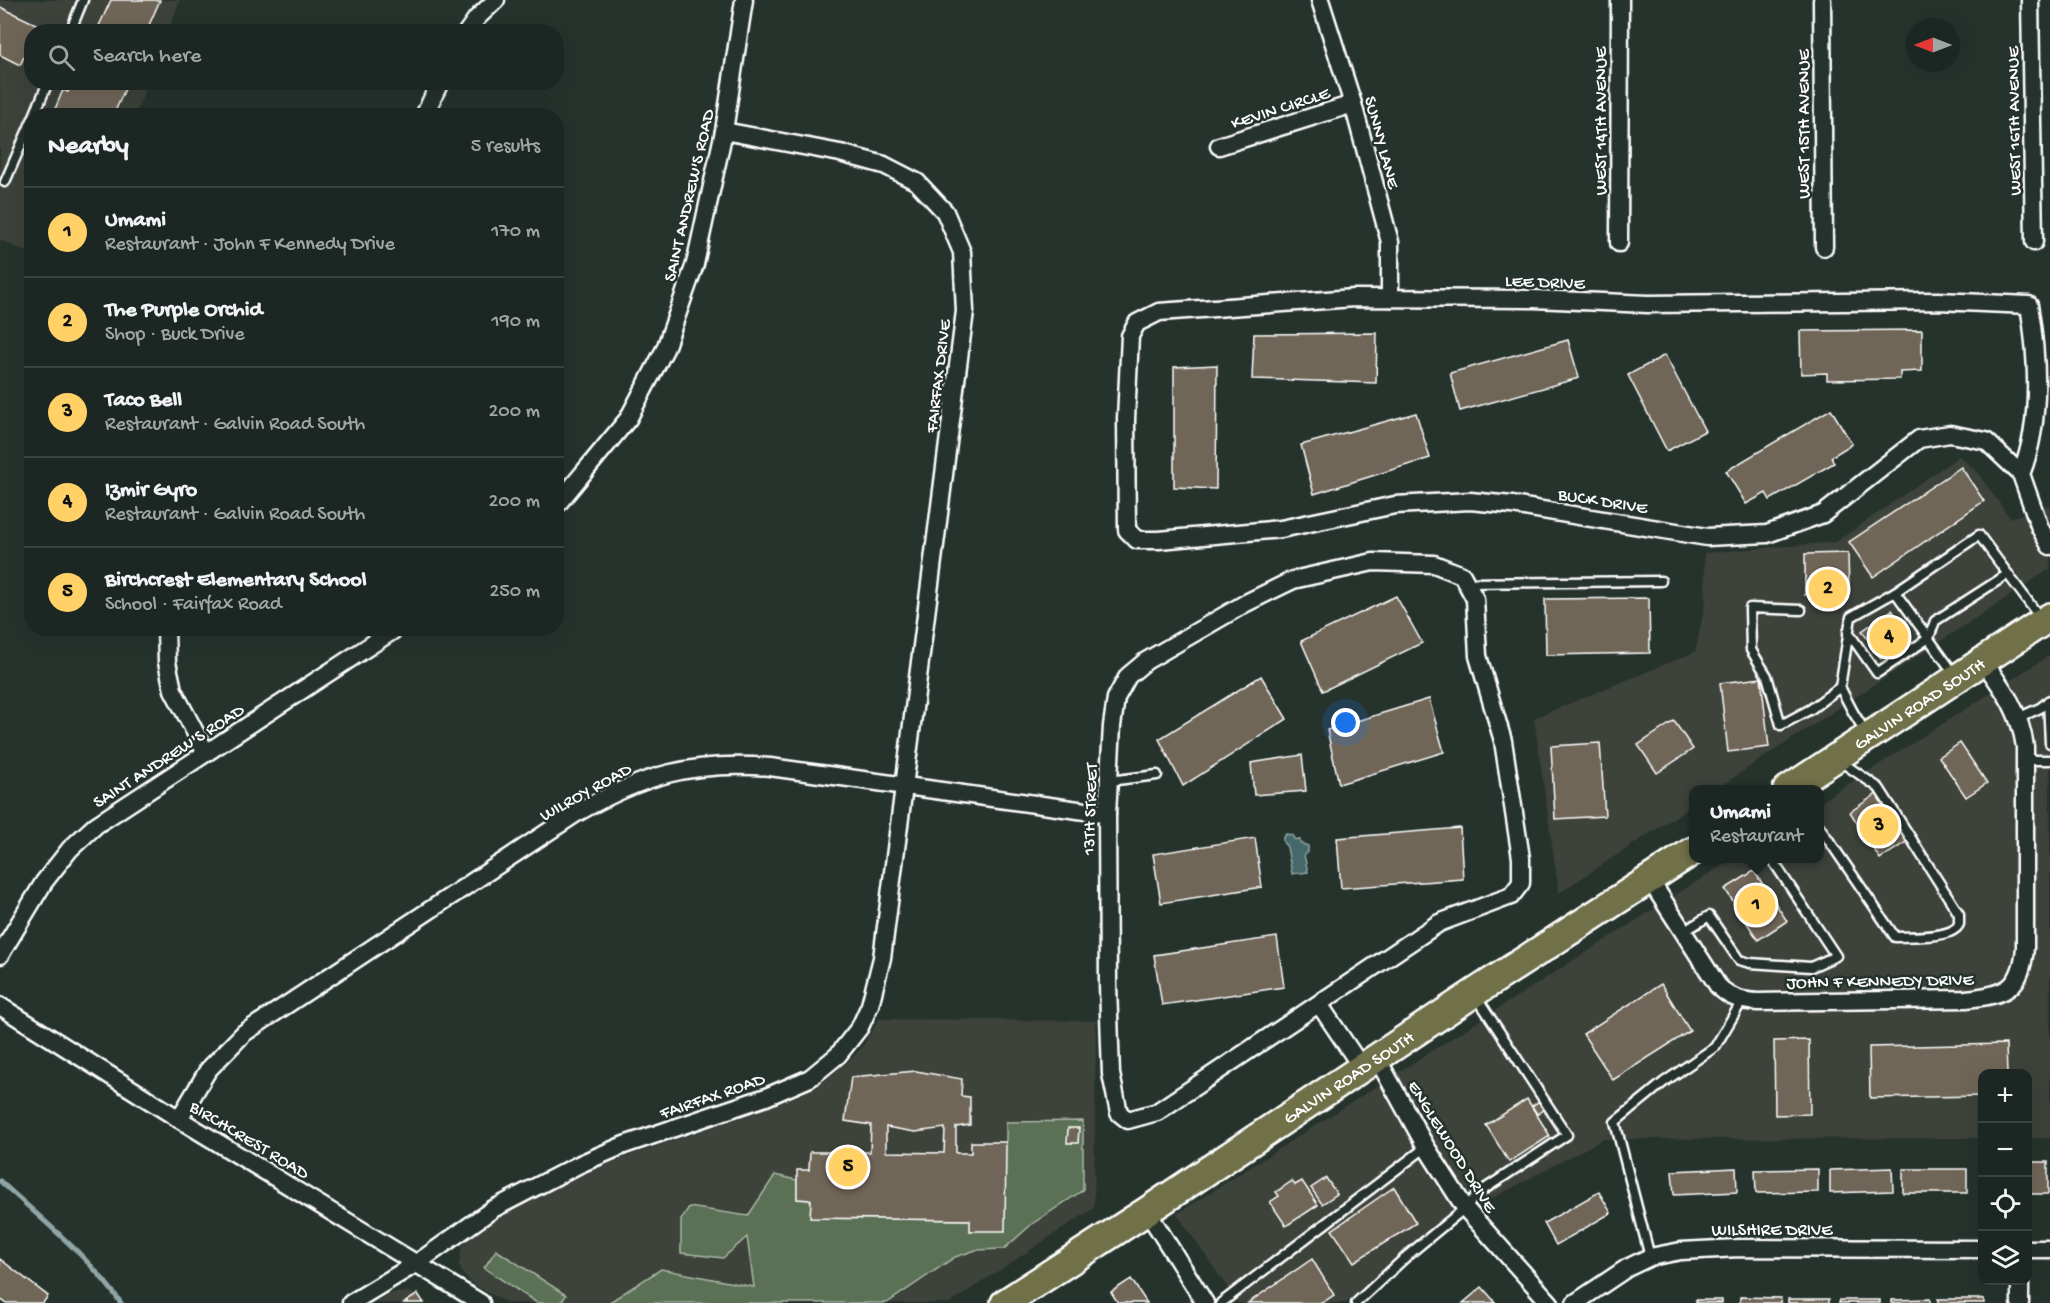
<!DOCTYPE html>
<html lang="en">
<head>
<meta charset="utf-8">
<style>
  :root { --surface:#1c2622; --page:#252e2a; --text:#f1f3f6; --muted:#a0a5a5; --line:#3a4340; --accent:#ffd166 }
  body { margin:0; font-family:"Gochi Hand",sans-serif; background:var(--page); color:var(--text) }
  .controls { position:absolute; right:18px; bottom:18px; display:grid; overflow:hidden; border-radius:12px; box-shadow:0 6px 24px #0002 }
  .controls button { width:54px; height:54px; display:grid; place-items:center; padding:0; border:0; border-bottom:2px solid var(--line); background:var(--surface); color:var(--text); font:30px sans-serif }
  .compass { position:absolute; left:1906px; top:18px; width:54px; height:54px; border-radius:50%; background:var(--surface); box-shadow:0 6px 24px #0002; rotate:270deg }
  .you { position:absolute; left:1346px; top:723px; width:21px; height:21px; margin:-15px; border:4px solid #fff; border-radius:50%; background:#1a73e8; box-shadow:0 0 0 9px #1a73e833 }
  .badge { display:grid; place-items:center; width:39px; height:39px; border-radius:50%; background:var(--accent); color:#111; font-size:20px; font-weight:700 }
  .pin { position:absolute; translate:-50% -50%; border:3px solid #fff; box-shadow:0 2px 6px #0006 }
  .popup { position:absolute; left:1689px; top:785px; width:135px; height:78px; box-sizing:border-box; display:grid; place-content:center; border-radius:12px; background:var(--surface); filter:drop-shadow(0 2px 4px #0005); font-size:20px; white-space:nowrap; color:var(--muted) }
  .popup b { font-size:22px; color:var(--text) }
  .popup::after { content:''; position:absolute; left:50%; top:100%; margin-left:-12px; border:12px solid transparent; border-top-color:var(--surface) }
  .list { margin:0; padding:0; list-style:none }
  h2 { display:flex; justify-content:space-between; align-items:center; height:78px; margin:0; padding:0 24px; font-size:26px }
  h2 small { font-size:20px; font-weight:400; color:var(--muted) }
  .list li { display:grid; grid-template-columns:39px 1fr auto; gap:18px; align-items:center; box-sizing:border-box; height:90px; padding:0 24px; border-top:2px solid var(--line) }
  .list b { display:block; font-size:22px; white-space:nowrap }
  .list p { margin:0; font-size:20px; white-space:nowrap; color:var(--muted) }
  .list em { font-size:20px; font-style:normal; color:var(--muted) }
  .icon { flex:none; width:33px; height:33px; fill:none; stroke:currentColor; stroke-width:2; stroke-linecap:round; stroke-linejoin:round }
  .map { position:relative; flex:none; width:2050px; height:1303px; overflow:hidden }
  .search { position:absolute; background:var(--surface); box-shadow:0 6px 24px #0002; left:24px; top:24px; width:540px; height:66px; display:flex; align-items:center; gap:15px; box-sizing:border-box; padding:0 21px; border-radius:24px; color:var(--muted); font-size:22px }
  .panel { position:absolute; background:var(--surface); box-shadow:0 6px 24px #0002; left:24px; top:108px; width:540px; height:528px; border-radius:24px }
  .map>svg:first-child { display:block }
  .built { fill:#3c423a }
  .green { fill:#5a7155; stroke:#acb8aa; stroke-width:1.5 }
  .water { fill:#45696a; stroke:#8fa5a6; stroke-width:1.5 }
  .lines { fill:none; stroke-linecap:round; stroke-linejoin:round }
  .stream { stroke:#8fa5a6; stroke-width:5 }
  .building { fill:#706658; stroke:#fff; stroke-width:1.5; fill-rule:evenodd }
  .service-casing { stroke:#fff; stroke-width:13 }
  .minor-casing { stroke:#fff; stroke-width:21 }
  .primary-casing { stroke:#fff; stroke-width:32 }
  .service { stroke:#26332d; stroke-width:8 }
  .minor { stroke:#26332d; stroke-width:16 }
  .primary { stroke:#70704a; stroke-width:27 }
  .labels { text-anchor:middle; stroke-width:5; stroke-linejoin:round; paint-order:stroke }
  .street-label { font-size:18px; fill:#fff; stroke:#26332d }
</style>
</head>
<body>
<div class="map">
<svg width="2050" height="1303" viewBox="0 0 2050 1303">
  <rect width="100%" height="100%" fill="#26332d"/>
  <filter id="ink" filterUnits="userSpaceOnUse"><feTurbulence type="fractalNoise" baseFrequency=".0167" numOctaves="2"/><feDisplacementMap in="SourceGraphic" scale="12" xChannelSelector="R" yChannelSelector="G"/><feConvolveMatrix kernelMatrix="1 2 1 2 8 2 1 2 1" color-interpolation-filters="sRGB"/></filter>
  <g filter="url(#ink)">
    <!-- built -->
    <g class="built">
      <path d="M 0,0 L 180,0 L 168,31 L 32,32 L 32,82 L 148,83 L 135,115 L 32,116 L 31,254 L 0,240 Z"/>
      <path d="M 1959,456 L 1976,471 L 2010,518 L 2050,505 L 2050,569 L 1716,789 L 1693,790 L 1693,805 L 1559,893 L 1534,718 L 1695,652 L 1706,600 L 1704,553 L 1836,542 Z"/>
      <path d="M 2050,655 L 2050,1138 L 2028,1138 L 2028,1074 L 1982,1074 L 1982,1138 L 1603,1139 L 1480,1205 L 1345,1303 L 1238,1303 L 1177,1214 L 1732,859 L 1819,858 L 1819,803 Z"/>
      <path d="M 879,1019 L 1096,1021 L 1094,1208 L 950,1303 L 507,1303 L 474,1285 L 463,1274 L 459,1266 L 462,1246 L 479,1229 L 496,1218 L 584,1174 L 617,1160 L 770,1107 L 800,1095 L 823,1082 L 853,1057 L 862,1047 Z"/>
      <path d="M 410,1292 L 428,1303 L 375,1303 L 392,1293 Z"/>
    </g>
    <!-- green -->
    <g class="green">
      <path d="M 1083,1121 L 1083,1190 L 1032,1224 L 1004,1249 L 976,1250 L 955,1257 L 887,1303 L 608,1303 L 661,1269 L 754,1287 L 747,1237 L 723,1258 L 681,1253 L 681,1220 L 689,1207 L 748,1216 L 775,1175 L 797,1180 L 797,1199 L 811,1200 L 811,1218 L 970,1220 L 1006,1142 L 1006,1122 Z"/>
      <path d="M 496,1250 L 566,1295 L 561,1303 L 537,1303 L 484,1268 Z"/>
    </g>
    <!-- water -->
    <path class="water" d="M 1286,834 L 1292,835 L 1294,839 L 1300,840 L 1300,843 L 1308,846 L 1308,852 L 1304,855 L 1308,872 L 1292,874 L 1287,847 L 1283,842 L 1283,837 Z"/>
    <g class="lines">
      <!-- stream -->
      <path class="stream" d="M 0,1181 C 41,1219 89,1256 121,1303"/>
    </g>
    <!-- building -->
    <g class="building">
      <path d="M 111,0 L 160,0 L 146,32 L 106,32 L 98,28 Z"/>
      <path d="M 0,7 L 38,25 L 35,32 L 32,32 L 32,40 L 20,65 L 0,55 Z"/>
      <path d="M 72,82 L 128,82 L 113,116 L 57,116 L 59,111 L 55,109 L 63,90 L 68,92 Z"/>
      <path d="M 1922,330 L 1922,371 L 1900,372 L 1900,379 L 1827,380 L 1827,373 L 1801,374 L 1800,331 Z"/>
      <path d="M 1377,333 L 1376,383 L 1252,379 L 1254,334 Z"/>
      <path d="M 1568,340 L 1579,378 L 1460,411 L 1450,373 Z"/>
      <path d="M 1665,355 L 1705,431 L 1667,451 L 1628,375 Z"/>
      <path d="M 1217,365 L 1216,489 L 1174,487 L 1174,367 Z"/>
      <path d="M 1831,409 L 1852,444 L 1831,457 L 1834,463 L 1770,500 L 1766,493 L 1746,504 L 1726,471 Z"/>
      <path d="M 1416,413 L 1430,458 L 1314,494 L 1301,445 Z"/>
      <path d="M 1961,467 L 1984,501 L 1873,577 L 1849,542 Z"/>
      <path d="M 1848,553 L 1849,594 L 1805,595 L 1805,554 Z"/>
      <path d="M 1396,596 L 1422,643 L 1323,691 L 1301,641 Z"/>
      <path d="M 1649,598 L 1650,653 L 1546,655 L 1545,599 Z"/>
      <path d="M 1892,610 L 1911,637 L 1881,659 L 1862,631 Z"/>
      <path d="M 1261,676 L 1287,719 L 1183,786 L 1159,739 Z"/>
      <path d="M 1761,678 L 1769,747 L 1728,752 L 1720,683 Z"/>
      <path d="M 1429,699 L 1444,752 L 1339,784 L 1327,730 Z"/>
      <path d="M 1674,721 L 1693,749 L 1657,773 L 1638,745 Z"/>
      <path d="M 1600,743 L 1605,816 L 1555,819 L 1551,746 Z"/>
      <path d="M 1960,743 L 1987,783 L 1966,797 L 1939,757 Z"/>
      <path d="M 1302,755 L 1306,791 L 1254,795 L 1251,763 Z"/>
      <path d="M 1878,793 L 1908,841 L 1880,859 L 1850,812 Z"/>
      <path d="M 1460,828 L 1463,879 L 1341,888 L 1337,838 Z"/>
      <path d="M 1255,838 L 1262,887 L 1161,903 L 1153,854 Z"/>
      <path d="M 1754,871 L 1787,921 L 1758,940 L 1725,889 Z"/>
      <path d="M 1277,937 L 1284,987 L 1162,1005 L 1154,955 Z"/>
      <path d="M 1661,984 L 1690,1031 L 1613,1080 L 1583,1034 Z"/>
      <path d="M 1809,1040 L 1810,1114 L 1775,1115 L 1774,1041 Z"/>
      <path d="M 2006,1044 L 2007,1074 L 1982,1074 L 1982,1096 L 1870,1098 L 1869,1047 Z"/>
      <path d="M 916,1071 L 962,1079 L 961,1096 L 970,1097 L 970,1125 L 956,1127 L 956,1153 L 971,1153 L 971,1142 L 1006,1142 L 1005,1231 L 970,1231 L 970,1220 L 810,1218 L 811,1200 L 797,1199 L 797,1170 L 809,1170 L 810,1152 L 870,1152 L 871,1125 L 845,1121 L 851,1077 ZM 886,1127 L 915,1132 L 945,1128 L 944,1153 L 886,1152 Z"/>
      <path d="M 1527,1099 L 1550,1136 L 1509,1162 L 1486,1125 Z"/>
      <path d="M 1541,1100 L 1546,1108 L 1537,1114 L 1532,1106 Z"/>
      <path d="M 1068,1128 L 1079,1128 L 1078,1143 L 1067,1143 Z"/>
      <rect x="2028" y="1162" width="20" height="32"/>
      <path d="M 1736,1168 L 1737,1192 L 1674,1195 L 1672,1171 Z"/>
      <path d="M 1892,1168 L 1893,1191 L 1830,1193 L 1830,1170 Z"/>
      <path d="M 1818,1169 L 1818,1192 L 1756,1193 L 1755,1170 Z"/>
      <rect x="1903" y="1169" width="64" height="24"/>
      <path d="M 1326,1178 L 1337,1194 L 1322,1204 L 1311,1188 Z"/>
      <path d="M 1292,1181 L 1295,1185 L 1302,1181 L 1318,1205 L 1286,1226 L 1270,1202 L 1279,1196 L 1276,1192 Z"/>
      <path d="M 1394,1187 L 1416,1223 L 1354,1262 L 1332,1230 Z"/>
      <path d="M 1599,1192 L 1611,1213 L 1556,1245 L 1544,1223 Z"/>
      <path d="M 0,1259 L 48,1296 L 43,1303 L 6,1303 L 0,1299 Z"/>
      <path d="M 1312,1259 L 1334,1295 L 1322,1303 L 1248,1303 Z"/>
      <path d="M 1131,1279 L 1147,1303 L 1118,1303 L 1111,1292 Z"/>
      <path d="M 1482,1287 L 1496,1303 L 1463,1303 Z"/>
      <path d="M 418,1294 L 424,1303 L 404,1303 Z"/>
      <path d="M 1740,1297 L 1781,1298 L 1780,1303 L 1740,1303 Z"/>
      <rect x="1788" y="1299" width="41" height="4"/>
      <path d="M 1930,1299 L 1930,1303 L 1891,1303 L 1891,1300 Z"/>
      <rect x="1938" y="1299" width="46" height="4"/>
      <rect x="1696" y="1300" width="26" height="3"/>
      <path d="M 1840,1300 L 1880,1300 L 1880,1303 L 1839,1303 Z"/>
    </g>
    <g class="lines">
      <defs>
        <g id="service">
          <path d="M 70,32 L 83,0"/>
          <path d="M 34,116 L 48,82"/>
          <path d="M 5,182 L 32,120"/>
          <path d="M 1467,583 L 1661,581"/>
          <path d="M 1895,592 L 1955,675"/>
          <path d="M 1801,610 L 1750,608 L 1751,650 L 1767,676 L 1781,725 L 1811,709 L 1840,687 L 1853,712 L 1866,733"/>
          <path d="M 1848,632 L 1877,673 L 1929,638 L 1935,621 L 2008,574"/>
          <path d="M 1840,687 L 1851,617 L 1895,592 L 1979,535 L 2041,619"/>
          <path d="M 2048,701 L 2050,743"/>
          <path d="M 2018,718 L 2040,708 L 2050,700"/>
          <path d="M 2025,760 L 2050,760"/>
          <path d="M 1109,781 L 1157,775"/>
          <path d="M 1819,826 L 1895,937 C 1910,936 1953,939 1959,924 C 1959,923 1959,915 1959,914 L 1879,788 L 1840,761"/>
          <path d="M 1683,932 L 1709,916 L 1739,960 L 1750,963 L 1811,967 L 1836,956 L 1771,858"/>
          <path d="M 1650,1257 L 1615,1122 L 1664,1082 L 1715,1047 L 1742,1001"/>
          <path d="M 1221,1303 L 1426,1147"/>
          <path d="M 1356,1303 L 1408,1255 L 1465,1208 L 1480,1192 L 1567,1135 L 1476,996"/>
        </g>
        <g id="minor">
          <path d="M 1320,0 L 1353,104 L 1390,242 L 1390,298"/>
          <path d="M 1822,0 L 1824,247"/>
          <path d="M 2030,0 L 2034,242"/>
          <path d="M 467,32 L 477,18 L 496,0"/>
          <path d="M 424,116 L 440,82"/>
          <path d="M 1219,146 L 1353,104"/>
          <path d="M 1619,243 L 1620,0"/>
          <path d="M 2021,474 L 1986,441 L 1950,434 L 1919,439 L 1823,514 L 1767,534 L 1707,537 L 1512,505 L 1470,501 L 1395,505 L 1281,529 L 1159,540 L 1137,540 L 1127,530 L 1126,419 L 1130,336 L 1137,323 L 1159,312 L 1354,298 L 1534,299 L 1648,304 L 1938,301 L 2029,305 C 2038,359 2042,422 2021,474 L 2040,528 L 2050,546"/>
          <path d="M 556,506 L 628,419 L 665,349 L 695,264 L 724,131 L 744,0"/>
          <path d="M 1373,562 L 1434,564 L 1462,575 L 1475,599 L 1478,656 L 1503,741 L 1521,858 L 1521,883 L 1511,896 L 1439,923 L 1157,1112 L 1128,1120 L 1119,1113 L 1111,1074 L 1108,985 L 1107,814 L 1112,726 L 1116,698 L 1128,676 L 1146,661 L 1246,603 L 1293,580 Z"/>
          <path d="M 166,628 L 167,662 L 173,690 L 206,753"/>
          <path d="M 1650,880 L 1718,986 C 1730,998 1741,1001 1758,1002 L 1966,999 C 2006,995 2021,989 2025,948 L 2025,747 C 2020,711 2004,690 1983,661"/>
          <path d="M 0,955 L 44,882 L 70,849 L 96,825 L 397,628"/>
          <path d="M 1319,1004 L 1362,1068"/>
          <path d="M 0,1006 L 179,1119 L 481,1303"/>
          <path d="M 1377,1058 L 1426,1147 L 1465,1208 L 1550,1303"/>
          <path d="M 179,1119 L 208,1070 L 244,1033 L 575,814 C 643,775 691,761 770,767 L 1107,814"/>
          <path d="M 1147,1211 L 1205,1303"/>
          <path d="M 2028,1249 L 2050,1249"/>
          <path d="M 351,1303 L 417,1263 L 493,1209 L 580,1164 L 624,1145 L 766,1097 L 810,1078 L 838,1055 L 860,1027 L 870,1005 L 882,958 L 965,311 L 962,252 L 945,212 L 917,182 L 884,165 L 840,153 L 724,131"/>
          <path d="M 1575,1303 L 1627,1268 L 1650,1257 L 1681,1251 L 1739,1248 L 1982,1249"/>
          <path d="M 2020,1303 L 2020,1280"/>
        </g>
        <g id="primary">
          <path id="s1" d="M 1787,790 L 2050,617"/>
          <path id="s2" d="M 1005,1303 L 1147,1211 L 1474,993 L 1693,851"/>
        </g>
      </defs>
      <!-- service casing -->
      <use href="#service" class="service-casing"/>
      <!-- minor casing -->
      <use href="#minor" class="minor-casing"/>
      <!-- primary casing -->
      <use href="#primary" class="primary-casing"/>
      <!-- service -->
      <use href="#service" class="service"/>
      <!-- minor -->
      <use href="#minor" class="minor"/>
      <!-- primary -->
      <use href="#primary" class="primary"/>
    </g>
  </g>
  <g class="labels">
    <!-- street labels -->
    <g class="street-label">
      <text transform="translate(1280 107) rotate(-18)" y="6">KEVIN CIRCLE</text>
      <text transform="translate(1600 121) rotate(-90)" y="6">WEST 14TH AVENUE</text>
      <text transform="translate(2013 121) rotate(-91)" y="6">WEST 16TH AVENUE</text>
      <text transform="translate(1803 124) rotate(-90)" y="6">WEST 15TH AVENUE</text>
      <text transform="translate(1383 142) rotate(75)" y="6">SUNNY LANE</text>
      <text transform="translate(688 195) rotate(-77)" y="6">SAINT ANDREW'S ROAD</text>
      <text transform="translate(1545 281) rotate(2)" y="6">LEE DRIVE</text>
      <text transform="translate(937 376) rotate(-83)" y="6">FAIRFAX DRIVE</text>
      <text transform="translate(1603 500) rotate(9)" y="6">BUCK DRIVE</text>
      <text dy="6" stroke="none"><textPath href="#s1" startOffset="158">GALVIN ROAD SOUTH</textPath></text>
      <text transform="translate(168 755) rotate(-33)" y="6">SAINT ANDREW'S ROAD</text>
      <text transform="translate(585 791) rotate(-29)" y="6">WILROY ROAD</text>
      <text transform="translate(1089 809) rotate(-88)" y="6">13TH STREET</text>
      <text transform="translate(1880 980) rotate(-1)" y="6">JOHN F KENNEDY DRIVE</text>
      <text dy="6" stroke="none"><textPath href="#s2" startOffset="411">GALVIN ROAD SOUTH</textPath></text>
      <text transform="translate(712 1095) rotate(-19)" y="6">FAIRFAX ROAD</text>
      <text transform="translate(250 1139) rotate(31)" y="6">BIRCHCREST ROAD</text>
      <text transform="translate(1453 1146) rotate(58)" y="6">ENGLEWOOD DRIVE</text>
      <text x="1772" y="1235">WILSHIRE DRIVE</text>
    </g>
  </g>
</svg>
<div class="controls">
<button>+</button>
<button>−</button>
<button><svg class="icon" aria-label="locate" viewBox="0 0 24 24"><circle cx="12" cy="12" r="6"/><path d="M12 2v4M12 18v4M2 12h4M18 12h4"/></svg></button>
<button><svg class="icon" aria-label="layers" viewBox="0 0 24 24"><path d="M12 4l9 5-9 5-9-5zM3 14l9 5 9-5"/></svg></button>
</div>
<svg class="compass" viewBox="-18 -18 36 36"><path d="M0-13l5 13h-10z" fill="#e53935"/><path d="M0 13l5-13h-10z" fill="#a0a5a5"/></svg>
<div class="you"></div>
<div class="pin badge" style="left:1756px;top:905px">1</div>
<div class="popup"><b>Umami</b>Restaurant</div>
<div class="pin badge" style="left:1828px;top:589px">2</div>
<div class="pin badge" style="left:1879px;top:826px">3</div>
<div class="pin badge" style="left:1889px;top:637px">4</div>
<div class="pin badge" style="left:848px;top:1167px">5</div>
<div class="search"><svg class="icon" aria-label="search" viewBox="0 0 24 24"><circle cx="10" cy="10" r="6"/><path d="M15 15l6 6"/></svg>Search here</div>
<section class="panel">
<h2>Nearby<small>5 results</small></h2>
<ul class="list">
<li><span class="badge">1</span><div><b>Umami</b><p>Restaurant · John F Kennedy Drive</p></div><em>170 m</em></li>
<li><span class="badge">2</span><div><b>The Purple Orchid</b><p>Shop · Buck Drive</p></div><em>190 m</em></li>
<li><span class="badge">3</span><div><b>Taco Bell</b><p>Restaurant · Galvin Road South</p></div><em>200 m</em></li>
<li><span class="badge">4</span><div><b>Izmir Gyro</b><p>Restaurant · Galvin Road South</p></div><em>200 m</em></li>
<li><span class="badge">5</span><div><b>Birchcrest Elementary School</b><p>School · Fairfax Road</p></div><em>250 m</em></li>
</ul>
</section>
</div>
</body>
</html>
